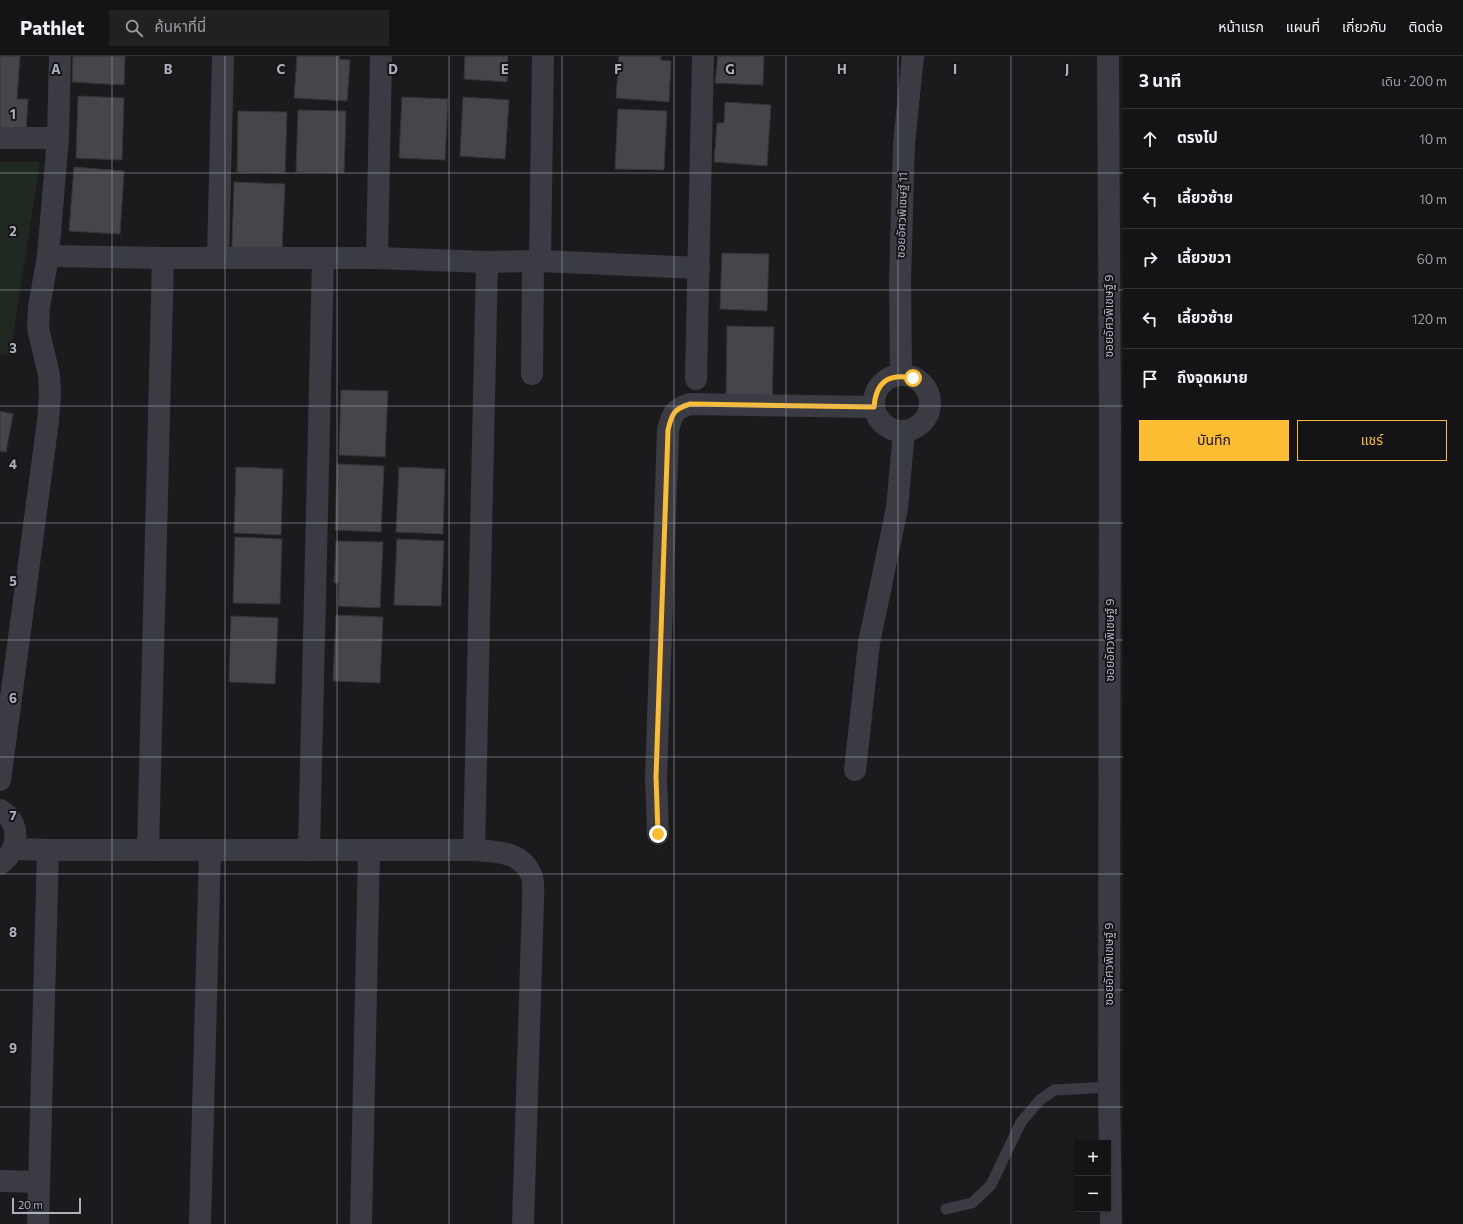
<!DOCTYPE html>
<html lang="th">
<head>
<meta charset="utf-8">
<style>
  :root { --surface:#141416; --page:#212123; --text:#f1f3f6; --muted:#9d9ea1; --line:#333335; --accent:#fdbd33 }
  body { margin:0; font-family:Commissioner,"Noto Sans Thai",sans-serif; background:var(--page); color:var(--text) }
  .controls { position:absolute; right:12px; bottom:12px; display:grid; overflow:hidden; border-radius:0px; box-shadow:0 1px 3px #0004 }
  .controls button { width:36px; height:36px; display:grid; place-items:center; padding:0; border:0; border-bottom:1px solid var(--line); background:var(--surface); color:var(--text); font:20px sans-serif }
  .scale { position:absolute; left:12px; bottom:10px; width:69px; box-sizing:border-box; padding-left:4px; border:2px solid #adb1bd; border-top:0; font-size:11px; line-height:14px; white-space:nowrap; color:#adb1bd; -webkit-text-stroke:3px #161518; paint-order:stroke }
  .stop { position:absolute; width:12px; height:12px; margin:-9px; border:3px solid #fdbd33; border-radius:50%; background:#fff }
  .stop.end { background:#fdbd33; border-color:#fff; box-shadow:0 1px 4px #0008 }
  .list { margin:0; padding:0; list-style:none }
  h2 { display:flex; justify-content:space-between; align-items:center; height:52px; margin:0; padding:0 16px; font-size:17px }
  h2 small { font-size:13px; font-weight:400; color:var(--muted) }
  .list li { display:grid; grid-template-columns:26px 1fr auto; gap:12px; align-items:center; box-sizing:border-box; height:60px; padding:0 16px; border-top:1px solid var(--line) }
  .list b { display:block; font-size:15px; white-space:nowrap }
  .list em { font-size:13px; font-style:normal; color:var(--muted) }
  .actions { display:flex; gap:8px; padding:12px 16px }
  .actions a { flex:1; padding:9px 0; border:1px solid var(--accent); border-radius:0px; text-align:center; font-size:14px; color:var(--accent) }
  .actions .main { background:var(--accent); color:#111 }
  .icon { flex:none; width:22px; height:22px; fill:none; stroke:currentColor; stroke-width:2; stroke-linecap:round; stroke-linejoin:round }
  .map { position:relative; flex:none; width:1123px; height:1168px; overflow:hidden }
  header { display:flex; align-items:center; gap:24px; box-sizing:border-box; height:56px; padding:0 20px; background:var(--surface); border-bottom:1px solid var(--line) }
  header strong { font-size:19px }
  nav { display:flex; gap:22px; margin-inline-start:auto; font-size:14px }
  .search { width:280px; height:36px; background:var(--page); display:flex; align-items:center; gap:10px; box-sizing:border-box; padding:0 14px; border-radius:0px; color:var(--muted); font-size:15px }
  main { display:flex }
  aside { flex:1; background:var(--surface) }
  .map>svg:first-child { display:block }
  .green { fill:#202921 }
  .building { fill:#45464a; stroke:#353439 }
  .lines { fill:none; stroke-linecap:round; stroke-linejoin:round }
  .service { stroke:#3b3c43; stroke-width:11 }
  .minor { stroke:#3b3c43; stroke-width:22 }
  .route { stroke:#fdbd33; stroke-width:5 }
  .grid { fill:none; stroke:#adb1bd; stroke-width:1; stroke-opacity:0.55 }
  .labels { text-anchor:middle; stroke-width:4; stroke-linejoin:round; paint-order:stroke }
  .street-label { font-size:12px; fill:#adb1bd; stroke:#161518 }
  .grid-label { font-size:13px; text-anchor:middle; font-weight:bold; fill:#adb1bd; stroke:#161518; stroke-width:4; stroke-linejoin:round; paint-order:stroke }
</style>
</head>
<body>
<header>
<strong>Pathlet</strong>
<div class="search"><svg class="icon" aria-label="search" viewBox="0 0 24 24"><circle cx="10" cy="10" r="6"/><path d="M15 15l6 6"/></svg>ค้นหาที่นี่</div>
<nav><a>หน้าแรก</a><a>แผนที่</a><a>เกี่ยวกับ</a><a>ติดต่อ</a></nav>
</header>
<main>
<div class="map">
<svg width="1123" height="1168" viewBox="0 0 1123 1168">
  <rect width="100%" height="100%" fill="#1b1b1d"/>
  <!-- green -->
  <path class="green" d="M 0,106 L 40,106 L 10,300 L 0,298 Z"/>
  <!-- building -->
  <g class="building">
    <path d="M 0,0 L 20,0 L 17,43 L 28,43 L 26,75 L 0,73 Z"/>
    <path d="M 73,0 L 125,0 L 124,29 L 72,26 Z"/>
    <path d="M 297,0 L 340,0 L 339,3 L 350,4 L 347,45 L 294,42 Z"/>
    <path d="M 465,0 L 508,0 L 507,26 L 464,23 Z"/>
    <path d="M 619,0 L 661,0 L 661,4 L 671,5 L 669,46 L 616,42 Z"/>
    <path d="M 718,0 L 764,0 L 763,29 L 715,27 Z"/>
    <path d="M 78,40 L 124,42 L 122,104 L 76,102 Z"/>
    <path d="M 402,41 L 448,43 L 445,104 L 399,102 Z"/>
    <path d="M 463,41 L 509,44 L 505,103 L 460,100 Z"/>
    <path d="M 725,46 L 771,49 L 767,110 L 714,106 L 717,67 L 724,67 Z"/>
    <path d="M 618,53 L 667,55 L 664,114 L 615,113 Z"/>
    <path d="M 298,54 L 346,55 L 344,117 L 296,116 Z"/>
    <path d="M 238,55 L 287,56 L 285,117 L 237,116 Z"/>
    <path d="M 74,111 L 124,115 L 120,178 L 69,175 Z"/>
    <path d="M 234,126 L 285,128 L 282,194 L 232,192 Z"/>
    <path d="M 722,197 L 769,198 L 767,255 L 720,253 Z"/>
    <path d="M 727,270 L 774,271 L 772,346 L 726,346 Z"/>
    <path d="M 341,334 L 388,335 L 385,401 L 339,399 Z"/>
    <path d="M 0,355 L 13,358 L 6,396 L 0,395 Z"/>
    <path d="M 337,408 L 384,410 L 381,476 L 335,474 Z"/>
    <path d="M 236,411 L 283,413 L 281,479 L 234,477 Z"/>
    <path d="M 399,411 L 445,413 L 443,478 L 396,476 Z"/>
    <path d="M 235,481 L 282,483 L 280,548 L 233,547 Z"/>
    <path d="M 397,483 L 444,485 L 441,550 L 394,549 Z"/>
    <path d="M 336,485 L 383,486 L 380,552 L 338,550 L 339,527 L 334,527 Z"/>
    <path d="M 336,559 L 383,561 L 380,627 L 333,625 Z"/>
    <path d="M 231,560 L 278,562 L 275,628 L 229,626 Z"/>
  </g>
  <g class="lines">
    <!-- service -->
    <path class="service" d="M 946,1153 L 972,1147 L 991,1129 L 1021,1066 L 1040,1044 L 1054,1034 L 1109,1031"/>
    <!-- minor -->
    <g class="minor">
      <path d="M 1108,0 L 1110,369 L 1109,1031 L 1111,1168"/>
      <path d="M 0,82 L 58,82"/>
      <path d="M 48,200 L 163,202 L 377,202 L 487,206 L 540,205 L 699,212"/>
      <path d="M 218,201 L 223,0"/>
      <path d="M 377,202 L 381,0"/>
      <path d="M 540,205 L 543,0"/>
      <path d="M 532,318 L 533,206"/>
      <path d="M 901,319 L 900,225 L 904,88 L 913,0"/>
      <circle cx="902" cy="347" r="28"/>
      <path d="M 696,323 L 703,0"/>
      <path d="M 855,714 L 869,587 L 897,452 L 904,375"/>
      <path d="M 0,724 L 48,365 L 50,338 L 49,319 L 38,272 L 39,251 L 48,200 L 58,82 L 60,0"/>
      <path d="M 0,754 C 22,766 19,795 0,808"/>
      <path d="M 658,778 L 656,721 L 668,374 C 672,358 674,353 690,348 L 874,351"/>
      <path d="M 14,793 L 48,794 L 474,794 C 497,796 523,795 532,821 C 534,828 533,838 533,846 L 523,1168"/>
      <path d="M 309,793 L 323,203"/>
      <path d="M 148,794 L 163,202"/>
      <path d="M 474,794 L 487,206"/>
      <path d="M 0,1125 L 39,1126"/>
      <path d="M 38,1168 L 48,794"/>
      <path d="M 200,1168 L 210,794"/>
      <path d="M 361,1168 L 369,795"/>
    </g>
  </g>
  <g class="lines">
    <!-- route -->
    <path class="route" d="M 658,778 L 656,721 L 668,374 C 672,357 674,353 690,348 L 874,351 C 876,326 888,317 913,322"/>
  </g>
  <!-- grid -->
  <path class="grid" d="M 112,0 L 112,1168M 225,0 L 225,1168M 337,0 L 337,1168M 449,0 L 449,1168M 562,0 L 562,1168M 674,0 L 674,1168M 786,0 L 786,1168M 898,0 L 898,1168M 1011,0 L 1011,1168M 0,117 L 1123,117M 0,234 L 1123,234M 0,350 L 1123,350M 0,467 L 1123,467M 0,584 L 1123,584M 0,701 L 1123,701M 0,818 L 1123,818M 0,934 L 1123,934M 0,1051 L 1123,1051"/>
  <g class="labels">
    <!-- street labels -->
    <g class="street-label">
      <text transform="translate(902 159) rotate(-88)" y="4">ซอยอัศวพิเชษฐ์ 11</text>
      <text transform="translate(1109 260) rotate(-90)" y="4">ซอยอัศวพิเชษฐ์ 9</text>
      <text transform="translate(1110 584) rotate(-90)" y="4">ซอยอัศวพิเชษฐ์ 9</text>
      <text transform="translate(1109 908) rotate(-90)" y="4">ซอยอัศวพิเชษฐ์ 9</text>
    </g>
  </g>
  <g class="grid-label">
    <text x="56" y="18">A</text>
    <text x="168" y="18">B</text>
    <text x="281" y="18">C</text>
    <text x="393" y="18">D</text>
    <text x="505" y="18">E</text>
    <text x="618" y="18">F</text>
    <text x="730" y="18">G</text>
    <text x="842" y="18">H</text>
    <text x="955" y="18">I</text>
    <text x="1067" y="18">J</text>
    <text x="13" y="63">1</text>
    <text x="13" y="180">2</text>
    <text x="13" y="297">3</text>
    <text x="13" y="413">4</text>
    <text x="13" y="530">5</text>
    <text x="13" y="647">6</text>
    <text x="13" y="764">7</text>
    <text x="13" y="881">8</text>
    <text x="13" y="997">9</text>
  </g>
</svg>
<div class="controls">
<button>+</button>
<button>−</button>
</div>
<div class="scale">20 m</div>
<div class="stop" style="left:913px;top:322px"></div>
<div class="stop end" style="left:658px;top:778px"></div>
</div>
<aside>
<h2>3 นาที<small>เดิน · 200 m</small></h2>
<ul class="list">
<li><svg class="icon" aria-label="ahead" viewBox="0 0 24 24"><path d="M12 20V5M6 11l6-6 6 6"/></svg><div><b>ตรงไป</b></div><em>10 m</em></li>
<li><svg class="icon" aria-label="left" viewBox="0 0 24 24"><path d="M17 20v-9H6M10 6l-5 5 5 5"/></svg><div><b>เลี้ยวซ้าย</b></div><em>10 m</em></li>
<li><svg class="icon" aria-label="right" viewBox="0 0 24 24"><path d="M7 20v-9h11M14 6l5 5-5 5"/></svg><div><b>เลี้ยวขวา</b></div><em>60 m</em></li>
<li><svg class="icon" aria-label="left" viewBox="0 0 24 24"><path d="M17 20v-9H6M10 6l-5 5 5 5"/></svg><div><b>เลี้ยวซ้าย</b></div><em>120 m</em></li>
<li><svg class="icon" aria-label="arrive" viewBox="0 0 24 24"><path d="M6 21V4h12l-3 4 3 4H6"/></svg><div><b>ถึงจุดหมาย</b></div></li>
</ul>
<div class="actions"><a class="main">บันทึก</a><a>แชร์</a></div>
</aside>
</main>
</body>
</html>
